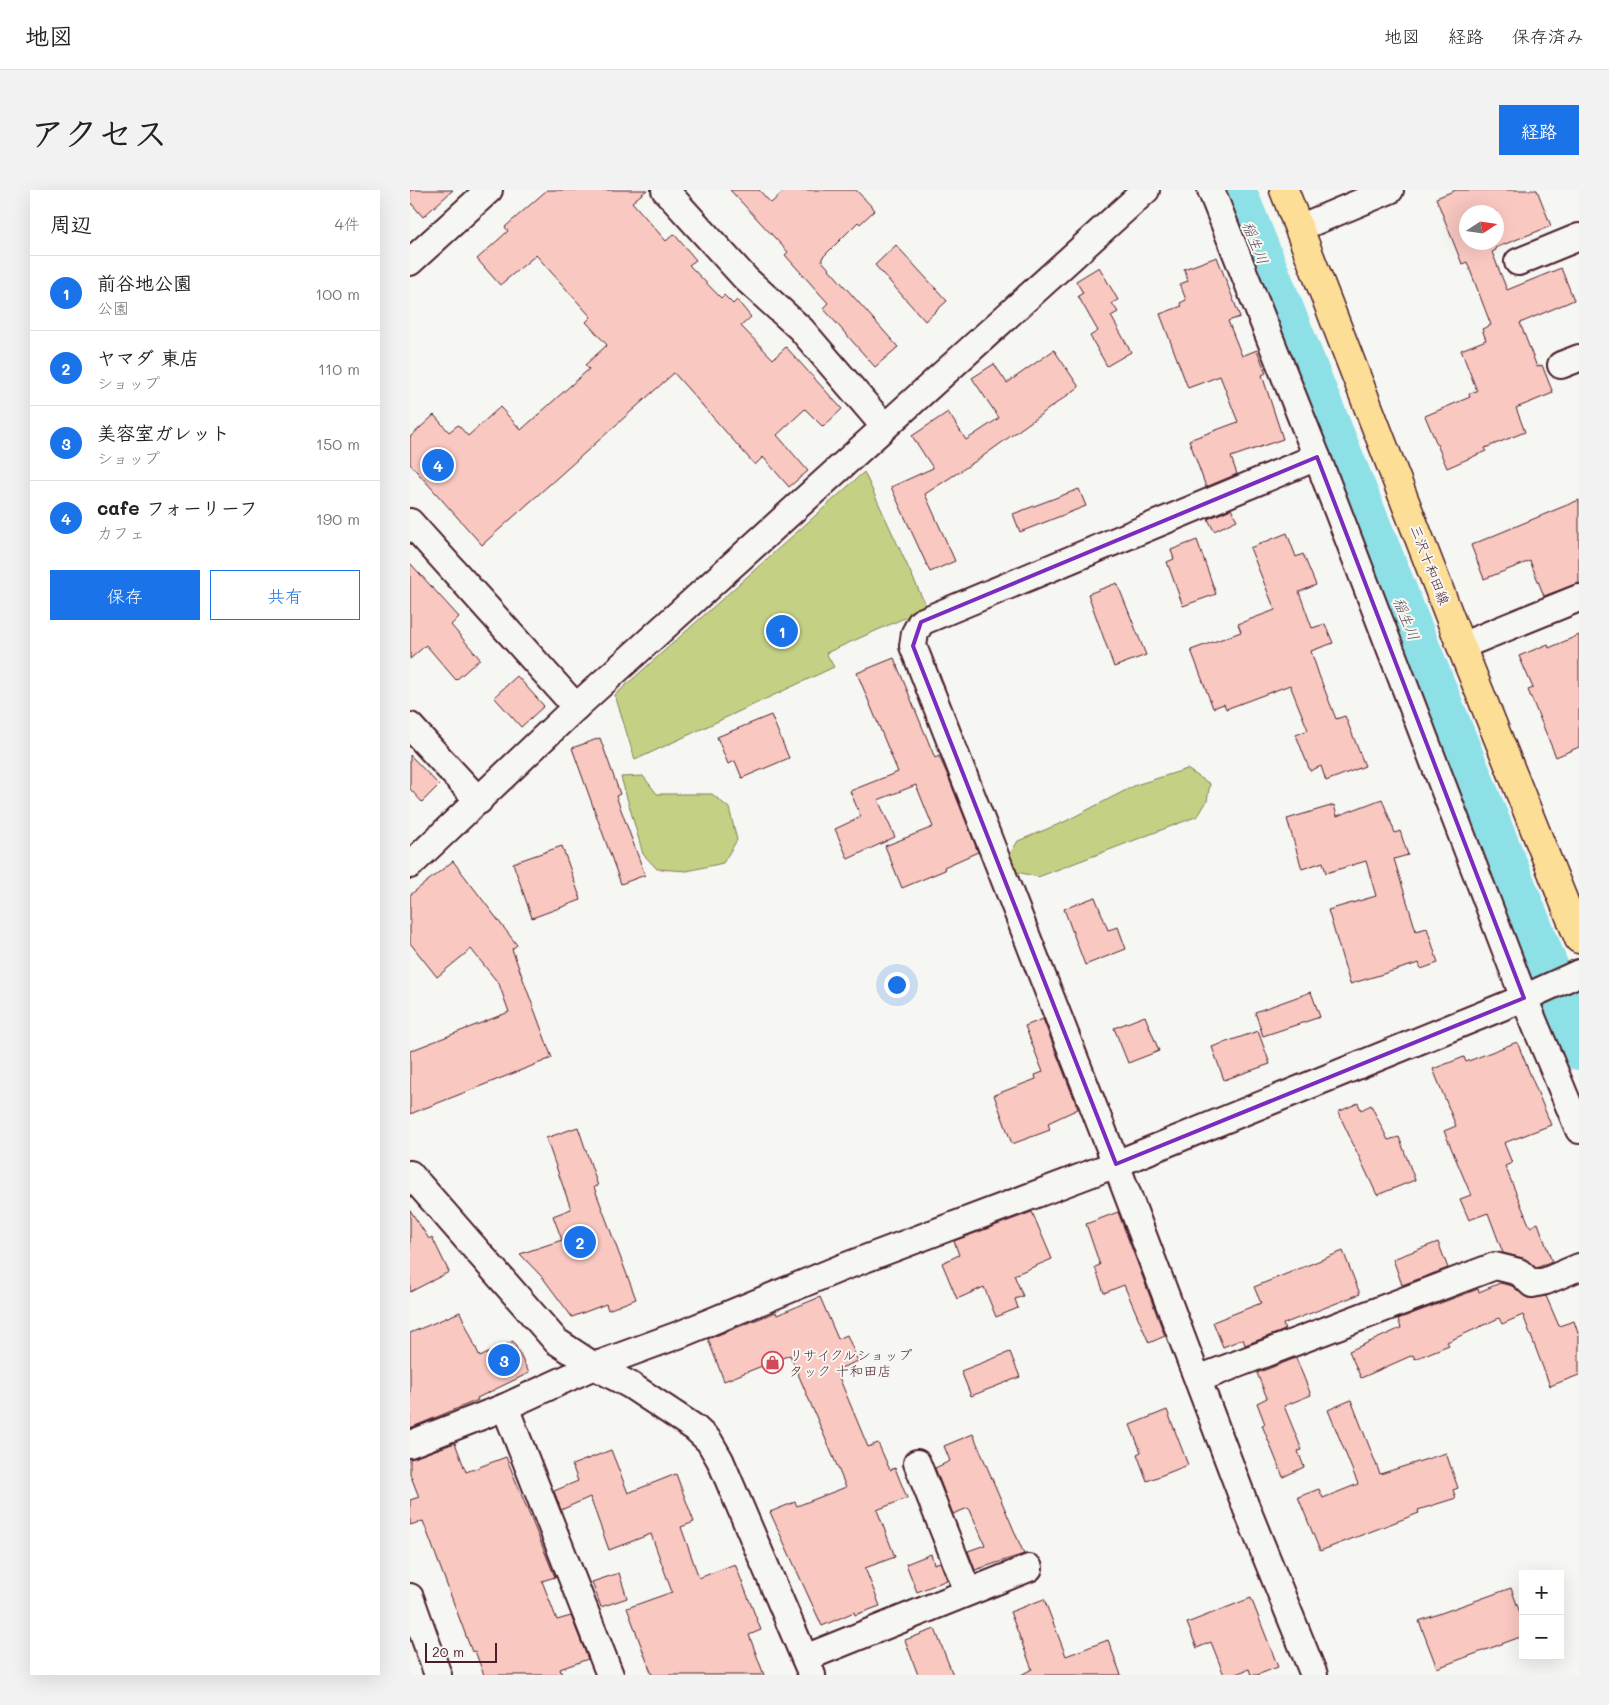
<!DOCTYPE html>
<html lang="ja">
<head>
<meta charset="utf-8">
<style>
  :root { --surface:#fff; --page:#f2f2f2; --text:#222; --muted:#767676; --line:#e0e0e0; --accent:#1a73e8 }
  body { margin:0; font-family:Mali,"Klee One",sans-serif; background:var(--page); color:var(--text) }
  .controls { position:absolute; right:15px; bottom:15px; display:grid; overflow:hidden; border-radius:0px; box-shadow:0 5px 20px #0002 }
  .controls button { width:45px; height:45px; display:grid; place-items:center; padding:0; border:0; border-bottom:1px solid var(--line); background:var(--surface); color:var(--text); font:25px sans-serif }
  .compass { position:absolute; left:1049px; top:15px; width:45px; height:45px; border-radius:50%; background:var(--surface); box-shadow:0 5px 20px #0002; rotate:78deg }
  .scale { position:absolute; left:15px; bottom:12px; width:72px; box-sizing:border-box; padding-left:5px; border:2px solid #4a1f2b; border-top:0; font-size:14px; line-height:18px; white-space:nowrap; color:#4a1f2b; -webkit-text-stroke:4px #f6f6f2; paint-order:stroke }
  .you { position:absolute; left:486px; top:794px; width:18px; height:18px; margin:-12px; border:4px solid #fff; border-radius:50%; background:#1a73e8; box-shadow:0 0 0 8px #1a73e833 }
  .badge { display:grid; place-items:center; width:32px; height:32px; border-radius:50%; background:var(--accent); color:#fff; font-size:16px; font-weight:700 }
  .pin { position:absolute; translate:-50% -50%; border:2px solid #fff; box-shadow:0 1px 5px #0006 }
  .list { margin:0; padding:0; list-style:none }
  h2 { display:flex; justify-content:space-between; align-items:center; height:65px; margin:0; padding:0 20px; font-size:21px }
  h2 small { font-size:16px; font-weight:400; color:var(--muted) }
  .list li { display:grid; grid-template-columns:32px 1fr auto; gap:15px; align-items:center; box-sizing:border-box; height:75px; padding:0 20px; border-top:1px solid var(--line) }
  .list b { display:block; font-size:19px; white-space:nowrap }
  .list p { margin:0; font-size:16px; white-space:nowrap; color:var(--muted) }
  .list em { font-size:16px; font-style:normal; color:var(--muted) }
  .actions { display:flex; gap:10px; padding:15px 20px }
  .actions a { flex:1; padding:11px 0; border:1px solid var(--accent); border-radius:0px; text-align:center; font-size:18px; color:var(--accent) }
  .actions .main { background:var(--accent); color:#fff }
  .map { position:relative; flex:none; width:1169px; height:1485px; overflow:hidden; border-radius:0px }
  header { display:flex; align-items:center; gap:30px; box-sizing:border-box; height:70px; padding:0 25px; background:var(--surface); border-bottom:1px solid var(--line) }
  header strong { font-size:24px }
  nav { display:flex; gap:28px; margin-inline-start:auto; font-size:18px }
  .intro { display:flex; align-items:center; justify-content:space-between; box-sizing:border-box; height:120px; padding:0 30px }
  h1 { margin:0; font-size:35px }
  .button { padding:12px 22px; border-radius:0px; background:var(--accent); color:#fff; font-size:18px; font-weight:700 }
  main { display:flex; gap:30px; padding:0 30px }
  aside { flex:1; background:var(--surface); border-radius:0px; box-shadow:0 5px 20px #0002 }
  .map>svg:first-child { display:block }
  .green { fill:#c4d185; stroke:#877858 }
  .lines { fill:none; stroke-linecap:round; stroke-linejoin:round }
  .river { stroke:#8ee0e7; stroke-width:44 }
  .building { fill:#f8c8c1; stroke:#4a1f2b; fill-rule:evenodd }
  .street-casing { stroke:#4a1f2b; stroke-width:30 }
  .primary-casing { stroke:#4a1f2b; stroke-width:31 }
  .street { stroke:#f6f6f2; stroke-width:26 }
  .primary { stroke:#fdde96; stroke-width:28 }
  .marked { fill:none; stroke:#7b2cbf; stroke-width:4; stroke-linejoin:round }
  .labels { text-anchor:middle; stroke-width:4; stroke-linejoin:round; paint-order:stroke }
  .street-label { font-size:14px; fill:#4a1f2b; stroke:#f6f6f2 }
  .poi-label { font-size:14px; fill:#4a1f2b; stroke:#f6f6f2; text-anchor:start }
  .water-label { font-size:15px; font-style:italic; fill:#5b4f5a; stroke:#f6f6f2 }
</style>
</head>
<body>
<header>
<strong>地図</strong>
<nav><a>地図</a><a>経路</a><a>保存済み</a></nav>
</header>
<div class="intro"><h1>アクセス</h1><a class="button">経路</a></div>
<main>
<aside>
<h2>周辺<small>4件</small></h2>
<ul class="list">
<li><span class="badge">1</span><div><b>前谷地公園</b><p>公園</p></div><em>100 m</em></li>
<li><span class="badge">2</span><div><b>ヤマダ 東店</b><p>ショップ</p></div><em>110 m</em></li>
<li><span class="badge">3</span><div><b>美容室ガレット</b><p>ショップ</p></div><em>150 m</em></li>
<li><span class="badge">4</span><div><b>cafe フォーリーフ</b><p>カフェ</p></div><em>190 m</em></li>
</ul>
<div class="actions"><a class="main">保存</a><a>共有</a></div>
</aside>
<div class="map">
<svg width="1169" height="1485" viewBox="0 0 1169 1485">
  <rect width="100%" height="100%" fill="#f6f6f2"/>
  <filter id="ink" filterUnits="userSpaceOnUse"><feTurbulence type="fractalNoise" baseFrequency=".02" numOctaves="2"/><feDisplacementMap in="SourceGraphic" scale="10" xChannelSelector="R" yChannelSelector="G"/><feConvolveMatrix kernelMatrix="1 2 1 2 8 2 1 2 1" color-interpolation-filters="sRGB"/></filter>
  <g filter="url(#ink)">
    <!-- green -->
    <g class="green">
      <path d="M 454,282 L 517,418 L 416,463 L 424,477 L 225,570 L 205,505 Z"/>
      <path d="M 777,579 L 800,594 L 797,611 L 788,626 L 628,687 L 607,682 L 600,664 L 608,651 L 654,632 L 726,595 Z"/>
      <path d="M 233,586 L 247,604 L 302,604 L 319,618 L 327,650 L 313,673 L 277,681 L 247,679 L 233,664 L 211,587 Z"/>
    </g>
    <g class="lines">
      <!-- river -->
      <path class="river" d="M 824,0 L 1169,858"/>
    </g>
    <!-- building -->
    <g class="building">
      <path d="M 0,0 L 43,0 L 13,27 L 0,12 Z"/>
      <path d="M 137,0 L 237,0 L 222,12 L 256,51 L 264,44 L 286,70 L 279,75 L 311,108 L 314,105 L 323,114 L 327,110 L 341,127 L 331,136 L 363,169 L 376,157 L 432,219 L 413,237 L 395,219 L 367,245 L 398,281 L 379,297 L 353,267 L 345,275 L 264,183 L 72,355 L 0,274 L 0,247 L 24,225 L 39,242 L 48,235 L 58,246 L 90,217 L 111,240 L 179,179 L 175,175 L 197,155 L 176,132 L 181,127 L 126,65 L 90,95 L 67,69 L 98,41 L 95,37 Z"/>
      <path d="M 320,0 L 349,0 L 361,13 L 375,0 L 446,0 L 465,20 L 450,34 L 448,32 L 412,68 L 412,71 L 488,157 L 465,177 L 413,118 L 418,113 L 375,65 L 378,62 Z"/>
      <path d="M 1046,0 L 1127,0 L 1141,36 L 1085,58 L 1086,60 L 1082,62 L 1097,100 L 1151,78 L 1164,110 L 1110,133 L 1127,177 L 1132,175 L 1143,203 L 1106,218 L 1115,242 L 1075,258 L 1076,261 L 1037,278 L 1015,226 L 1060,207 L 1059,204 L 1067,201 L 1051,160 L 1076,150 L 1072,139 L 1081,135 L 1057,72 L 1052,74 L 1026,8 ZM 1056,22 L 1086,22 L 1086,52 L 1056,52 Z"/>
      <path d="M 486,55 L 537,111 L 515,131 L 465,75 Z"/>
      <path d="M 807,67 L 830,127 L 818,131 L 832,166 L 847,160 L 856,183 L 852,185 L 873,249 L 821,267 L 827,284 L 796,297 L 779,250 L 828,232 L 810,186 L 778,198 L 750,124 L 772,116 L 770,113 L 776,110 L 770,94 L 778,91 L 774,79 Z"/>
      <path d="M 689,77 L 708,110 L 702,113 L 708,122 L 701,126 L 721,162 L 697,176 L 680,146 L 688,141 L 668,106 L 673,103 L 666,91 Z"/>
      <path d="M 644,160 L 669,197 L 569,269 L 515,304 L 545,371 L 520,382 L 481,297 L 523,278 L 502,246 L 538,222 L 556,250 L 589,228 L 562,188 L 584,174 L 597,193 Z"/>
      <path d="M 669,299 L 676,316 L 610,342 L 603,324 Z"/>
      <path d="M 1169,310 L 1169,393 L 1134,406 L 1120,371 L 1074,389 L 1061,355 Z"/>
      <path d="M 821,319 L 827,330 L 804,341 L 798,329 Z"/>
      <path d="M 877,343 L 886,367 L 893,364 L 906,395 L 889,402 L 902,438 L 915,434 L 923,453 L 901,461 L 909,485 L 926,529 L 935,526 L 955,576 L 916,591 L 911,576 L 900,581 L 886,545 L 898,540 L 880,495 L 816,519 L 814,514 L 803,518 L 781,460 L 831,442 L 828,434 L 865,420 L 840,358 Z"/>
      <path d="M 787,350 L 806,404 L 773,416 L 757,372 L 764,369 L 761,360 Z"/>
      <path d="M 0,373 L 49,427 L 41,435 L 70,469 L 46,490 L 16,455 L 0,469 Z"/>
      <path d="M 707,393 L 736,465 L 704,477 L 678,404 Z"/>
      <path d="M 1169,445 L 1169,557 L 1146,567 L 1118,500 L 1123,498 L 1109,466 L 1138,454 L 1139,458 Z"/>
      <path d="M 484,468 L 525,568 L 529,566 L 538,586 L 568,662 L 534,677 L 535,680 L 492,698 L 475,656 L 523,637 L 506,595 L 468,610 L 485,647 L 438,669 L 425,639 L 451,627 L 440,601 L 488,582 L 447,483 Z"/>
      <path d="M 107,486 L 134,516 L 111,537 L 84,507 Z"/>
      <path d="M 361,525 L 379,568 L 332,588 L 325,571 L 318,574 L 307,547 Z"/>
      <path d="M 190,548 L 210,604 L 206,606 L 235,685 L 211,694 L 162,558 Z"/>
      <path d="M 0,565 L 29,595 L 12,612 L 0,599 Z"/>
      <path d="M 972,609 L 985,643 L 990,641 L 998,665 L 984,669 L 1006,741 L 1017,738 L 1028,773 L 1011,779 L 1009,773 L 940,794 L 918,720 L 966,706 L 956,671 L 916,683 L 913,672 L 892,679 L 877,629 L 924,615 L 927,626 Z"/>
      <path d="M 152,656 L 171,710 L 122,728 L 103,673 Z"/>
      <path d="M 43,671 L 107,755 L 102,759 L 142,868 L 0,924 L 0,861 L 99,822 L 89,794 L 61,759 L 27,787 L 0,753 L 0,705 Z"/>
      <path d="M 685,707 L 698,740 L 708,737 L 716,759 L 675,775 L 654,719 Z"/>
      <path d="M 901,802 L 910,827 L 853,846 L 845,822 Z"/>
      <path d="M 735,826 L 749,861 L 718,873 L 704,838 Z"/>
      <path d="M 633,829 L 668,919 L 638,933 L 640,940 L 602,954 L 584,905 L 626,889 L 625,885 L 633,882 L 615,836 Z"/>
      <path d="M 848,841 L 860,874 L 814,890 L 802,857 Z"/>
      <path d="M 1107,852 L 1141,935 L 1094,953 L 1102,973 L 1095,976 L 1120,1037 L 1128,1033 L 1142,1072 L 1126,1078 L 1113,1068 L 1093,1063 L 1078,1023 L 1059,1030 L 1050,1009 L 1061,1005 L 1034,941 L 1046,936 L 1023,879 L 1054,867 L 1056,872 Z"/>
      <path d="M 948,913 L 951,920 L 961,915 L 978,950 L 989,947 L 1005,990 L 967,1005 L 928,922 Z"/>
      <path d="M 168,937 L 188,996 L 184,997 L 226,1109 L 198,1120 L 196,1114 L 162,1127 L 133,1088 L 110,1064 L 152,1050 L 143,1026 L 161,1019 L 136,948 Z"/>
      <path d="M 0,1020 L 19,1049 L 22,1047 L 39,1082 L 0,1102 Z"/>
      <path d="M 622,1022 L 642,1069 L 604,1085 L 613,1106 L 605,1109 L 608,1118 L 586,1127 L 574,1097 L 547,1109 L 532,1073 L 549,1065 L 544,1051 Z"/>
      <path d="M 708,1022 L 755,1146 L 739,1153 L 714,1095 L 694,1103 L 685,1077 L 690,1075 L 676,1034 Z"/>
      <path d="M 1028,1052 L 1038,1078 L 992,1095 L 983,1069 Z"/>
      <path d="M 933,1061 L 950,1104 L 873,1134 L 875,1140 L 835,1155 L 833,1149 L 813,1157 L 803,1132 L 851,1113 L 844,1097 Z"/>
      <path d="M 1090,1093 L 1102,1096 L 1118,1108 L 1136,1106 L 1149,1136 L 1164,1131 L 1169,1146 L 1169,1185 L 1140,1196 L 1113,1125 L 1092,1134 L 1089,1128 L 1037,1152 L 1039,1155 L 1005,1169 L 1003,1165 L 951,1188 L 939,1161 L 991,1138 L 988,1129 L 1068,1099 L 1069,1102 Z"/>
      <path d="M 410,1107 L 428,1149 L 437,1145 L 448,1171 L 426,1180 L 458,1257 L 468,1253 L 480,1280 L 485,1278 L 497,1308 L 467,1320 L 485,1367 L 455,1378 L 470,1416 L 445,1425 L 444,1422 L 412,1436 L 360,1322 L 385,1312 L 387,1316 L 436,1297 L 380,1165 L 314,1191 L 298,1149 L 366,1122 L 367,1125 Z"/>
      <path d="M 50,1122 L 70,1167 L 103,1151 L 119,1183 L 67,1208 L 68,1210 L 0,1238 L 0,1143 Z"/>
      <path d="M 600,1162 L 610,1187 L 561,1206 L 551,1181 Z"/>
      <path d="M 886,1168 L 901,1205 L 874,1216 L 892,1260 L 888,1261 L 894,1277 L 873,1287 L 852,1235 L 855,1234 L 847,1213 L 857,1208 L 847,1183 Z"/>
      <path d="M 941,1210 L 970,1284 L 1036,1263 L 1048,1298 L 1043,1300 L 1046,1308 L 1008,1320 L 1009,1323 L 910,1361 L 888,1307 L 909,1299 L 913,1308 L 948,1294 L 918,1220 Z"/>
      <path d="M 757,1220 L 778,1275 L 737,1291 L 727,1264 L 731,1262 L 720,1235 Z"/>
      <path d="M 563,1244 L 614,1364 L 565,1380 L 558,1361 L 575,1355 L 560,1320 L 558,1318 L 543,1324 L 525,1278 L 540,1271 L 534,1256 Z"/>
      <path d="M 45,1253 L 56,1282 L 96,1267 L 145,1387 L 132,1391 L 147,1430 L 161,1426 L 178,1469 L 150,1479 L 152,1485 L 74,1485 L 65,1461 L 62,1462 L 13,1331 L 0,1335 L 0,1310 L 9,1307 L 0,1284 L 0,1269 Z"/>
      <path d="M 201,1260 L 218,1303 L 266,1284 L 284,1332 L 271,1337 L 289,1388 L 325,1374 L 351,1440 L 339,1445 L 354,1485 L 242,1485 L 217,1418 L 262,1402 L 241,1344 L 199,1360 L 180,1307 L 151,1320 L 144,1301 L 168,1291 L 162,1275 Z"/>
      <path d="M 521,1364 L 524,1374 L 530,1372 L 537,1390 L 507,1402 L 496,1374 Z"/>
      <path d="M 209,1383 L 217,1408 L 191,1417 L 182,1392 Z"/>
      <path d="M 1101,1398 L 1113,1431 L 1113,1446 L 1027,1478 L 1009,1431 Z"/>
      <path d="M 841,1408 L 868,1477 L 847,1485 L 841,1485 L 839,1479 L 823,1485 L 814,1485 L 801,1452 L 787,1458 L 777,1433 Z"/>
      <path d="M 634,1409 L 656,1466 L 698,1450 L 711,1485 L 611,1485 L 622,1479 L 600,1422 Z"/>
      <path d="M 525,1439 L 543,1485 L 508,1485 L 495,1450 Z"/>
    </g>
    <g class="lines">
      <defs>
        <g id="street">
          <path d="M 255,0 L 336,89 L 391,139 L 474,236"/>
          <path d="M 801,0 L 907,267 L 1114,808 L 1169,940"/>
          <path d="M 889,38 L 980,0"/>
          <path d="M 0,72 L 79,0"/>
          <path d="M 1108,72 L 1169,47"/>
          <path d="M 1151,175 L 1169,168"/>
          <path d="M 0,332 L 166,517"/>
          <path d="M 1051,456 L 1169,408"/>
          <path d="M 0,536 L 69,611"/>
          <path d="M 0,675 L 166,517 L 736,0"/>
          <path d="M 0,984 L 146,1151 L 184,1176 L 220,1195 L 285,1238 L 299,1251 L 310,1270 L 402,1485"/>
          <path d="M 788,1189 L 1085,1076 L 1109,1082 L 1122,1094 L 1136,1091 L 1169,1077"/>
          <path d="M 95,1217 L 200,1485"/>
          <path d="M 0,1254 L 95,1217 L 184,1176 L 271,1144 L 431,1078 L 706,974 L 1114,808 L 1169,783"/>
          <path d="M 507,1273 L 558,1402"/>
          <path d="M 0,1407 L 28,1485"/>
          <path d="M 395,1468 L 619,1378"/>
          <path d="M 904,1485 L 836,1317 L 706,974 L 503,456 L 505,443 L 511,432 L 907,267"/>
        </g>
        <path id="primary" d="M 874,0 L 1051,456 L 1169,749"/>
      </defs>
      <!-- street casing -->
      <use href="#street" class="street-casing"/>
      <!-- primary casing -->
      <use href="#primary" class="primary-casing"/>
      <!-- street -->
      <use href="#street" class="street"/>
      <!-- primary -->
      <use href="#primary" class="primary"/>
    </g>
  </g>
  <!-- marked area -->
  <path class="marked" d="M 907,267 L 1114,808 L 706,974 L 503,456 L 511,432 Z"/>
  <!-- icons -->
  <defs>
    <symbol id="shop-ring" viewBox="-11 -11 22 22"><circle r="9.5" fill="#f6f6f2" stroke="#d1495b" stroke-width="1.5"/><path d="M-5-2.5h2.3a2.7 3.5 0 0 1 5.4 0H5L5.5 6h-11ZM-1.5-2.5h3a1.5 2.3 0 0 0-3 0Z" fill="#d1495b"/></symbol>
  </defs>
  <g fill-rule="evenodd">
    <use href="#shop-ring" x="350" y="1160" width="25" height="25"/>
  </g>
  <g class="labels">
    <!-- street labels -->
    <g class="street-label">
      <text transform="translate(1020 375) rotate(69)" y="5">三沢十和田線</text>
    </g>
    <!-- poi labels -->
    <g class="poi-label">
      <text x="379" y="1170">リサイクルショップ<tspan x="379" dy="16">タック 十和田店</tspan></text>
    </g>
    <!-- water labels -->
    <g class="water-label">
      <text transform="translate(845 53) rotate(68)" y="5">稲生川</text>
      <text transform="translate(996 429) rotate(68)" y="5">稲生川</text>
    </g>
  </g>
</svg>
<div class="controls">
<button>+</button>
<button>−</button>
</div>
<svg class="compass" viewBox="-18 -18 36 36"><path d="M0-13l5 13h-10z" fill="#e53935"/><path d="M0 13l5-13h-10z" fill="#767676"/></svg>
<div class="scale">20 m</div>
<div class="you"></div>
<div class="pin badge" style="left:372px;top:441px">1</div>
<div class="pin badge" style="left:170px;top:1052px">2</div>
<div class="pin badge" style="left:94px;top:1170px">3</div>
<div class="pin badge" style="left:28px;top:275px">4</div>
</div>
</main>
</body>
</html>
